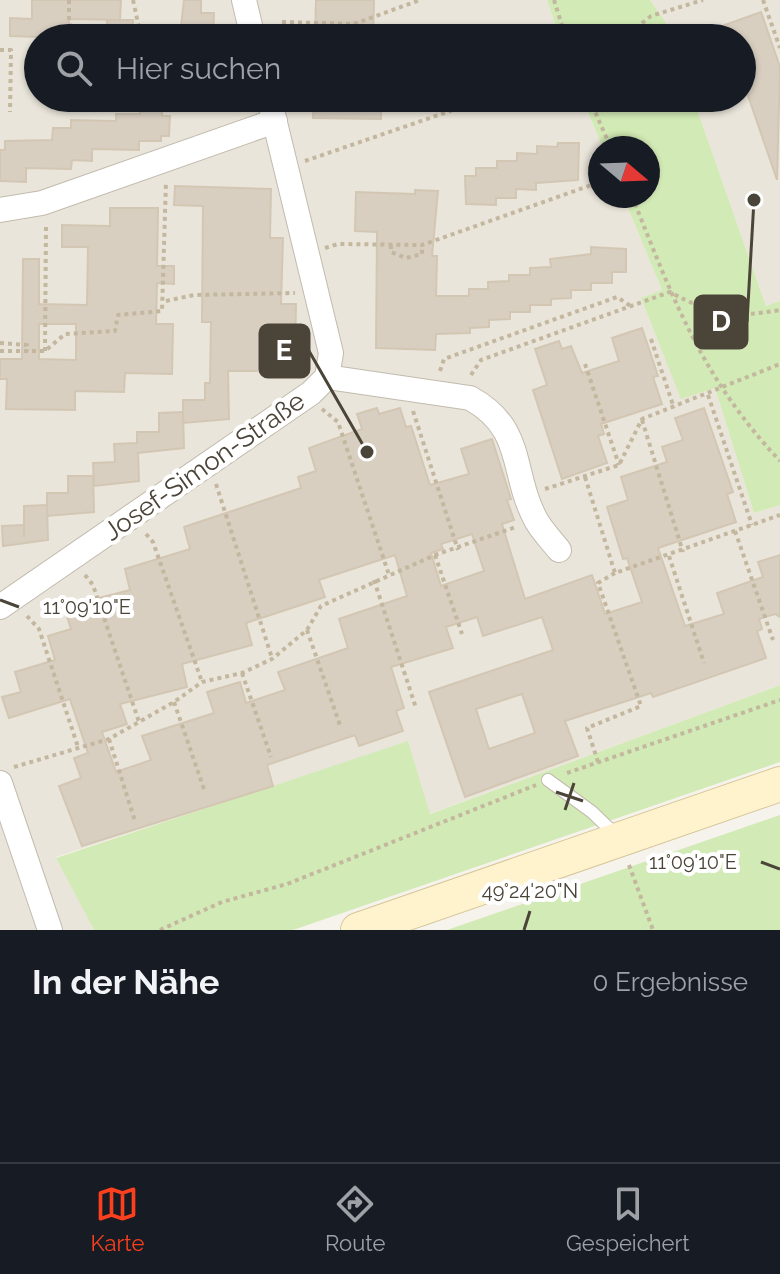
<!DOCTYPE html>
<html lang="de">
<head>
<meta charset="utf-8">
<style>
  :root { --surface:#171b24; --page:#20242c; --text:#f1f3f6; --muted:#9ea1a6; --line:#363941; --accent:#fc3f1d }
  body { margin:0; font-family:Raleway,sans-serif; background:var(--page); color:var(--text) }
  .compass { position:absolute; left:588px; top:136px; width:72px; height:72px; border-radius:50%; background:var(--surface); box-shadow:0 2px 6px #0004; rotate:109deg }
  .list { margin:0; padding:0; list-style:none }
  h2 { display:flex; justify-content:space-between; align-items:center; height:104px; margin:0; padding:0 32px; font-size:34px }
  h2 small { font-size:26px; font-weight:400; color:var(--muted) }
  .icon { flex:none; width:44px; height:44px; fill:none; stroke:currentColor; stroke-width:2; stroke-linecap:round; stroke-linejoin:round }
  .map { position:relative; flex:none; width:780px; height:930px; overflow:hidden }
  .search { position:absolute; background:var(--surface); box-shadow:0 2px 6px #0004; left:24px; right:24px; top:24px; height:88px; display:flex; align-items:center; gap:20px; box-sizing:border-box; padding:0 28px; border-radius:44px; color:var(--muted); font-size:30px }
  .sheet { height:232px; background:var(--surface) }
  nav { display:flex; justify-content:space-around; align-items:center; box-sizing:border-box; height:112px; border-top:2px solid var(--line); background:var(--surface); font-size:22px; color:var(--muted) }
  nav a { display:grid; justify-items:center; gap:4px }
  nav .on { color:var(--accent) }
  .map>svg:first-child { display:block }
  .residential { fill:#eae5da }
  .green { fill:#d2eab5 }
  .building { fill:#d8cfc1; stroke:#d3c7b4; stroke-width:2; fill-rule:evenodd }
  .lines { fill:none; stroke-linecap:round; stroke-linejoin:round }
  .service-casing { stroke:#c2bbae; stroke-width:14 }
  .minor-casing { stroke:#c2bbae; stroke-width:26 }
  .secondary-casing { stroke:#d6c79b; stroke-width:36 }
  .path { stroke:#c4b79f; stroke-width:4; stroke-dasharray:4 4; stroke-linecap:butt }
  .service { stroke:#fff; stroke-width:12 }
  .minor { stroke:#fff; stroke-width:24 }
  .secondary { stroke:#fff3cd; stroke-width:34 }
  .ticks { fill:none; stroke:#4b4439; stroke-width:3 }
  .labels { text-anchor:middle; stroke-width:8; stroke-linejoin:round; paint-order:stroke }
  .street-label { font-size:26px; fill:#4b4439; stroke:#fff }
  .ticks-label { font-size:20px; text-anchor:middle; fill:#4b4439; stroke:#fff; stroke-width:8; stroke-linejoin:round; paint-order:stroke }
  .leader { fill:none; stroke:#4b4439; stroke-width:3 }
  .callout-dot { fill:#4b4439; stroke:#fff; stroke-width:3 }
  .callout { fill:#4b4439; stroke:#4b4439; stroke-width:3 }
  .callout-label { font-size:28px; text-anchor:middle; font-weight:bold; fill:#fff }
</style>
</head>
<body>
<div class="map">
<svg width="780" height="930" viewBox="0 0 780 930">
  <rect width="100%" height="100%" fill="#f6f3ec"/>
  <!-- residential -->
  <g class="residential">
    <path d="M 0,0 L 547,0 L 560,38 L 38,38 L 38,98 L 582,98 L 603,148 L 600,196 L 623,196 L 662,290 L 641,298 L 681,398 L 715,388 L 754,513 L 780,505 L 780,685 L 429,814 L 408,742 L 56,857 L 94,930 L 0,930 Z"/>
    <path d="M 650,0 L 780,0 L 780,301 L 766,306 L 693,98 L 742,98 L 742,38 L 671,38 L 665,21 Z"/>
  </g>
  <!-- green -->
  <g class="green">
    <path d="M 547,0 L 650,0 L 665,21 L 671,38 L 560,38 Z"/>
    <path d="M 582,98 L 693,98 L 766,306 L 780,301 L 780,505 L 754,513 L 715,388 L 681,399 L 641,298 L 662,290 L 623,196 L 648,196 L 648,148 L 603,148 Z"/>
    <path d="M 780,685 L 780,762 L 293,930 L 94,930 L 56,858 L 408,741 L 430,814 Z"/>
    <path d="M 780,815 L 780,930 L 447,930 Z"/>
  </g>
  <!-- building -->
  <g class="building">
    <path d="M 32,0 L 121,0 L 120,20 L 69,19 L 68,38 L 10,36 L 10,18 L 32,19 Z"/>
    <path d="M 184,0 L 201,0 L 201,13 L 214,13 L 213,38 L 180,35 Z"/>
    <path d="M 316,0 L 374,0 L 373,38 L 315,38 Z"/>
    <path d="M 761,12 L 780,67 L 777,180 L 742,78 L 742,38 L 694,36 Z"/>
    <path d="M 107,20 L 133,20 L 132,38 L 107,38 Z"/>
    <path d="M 314,98 L 381,98 L 381,119 L 313,118 Z"/>
    <path d="M 140,106 L 162,106 L 162,116 L 170,116 L 169,136 L 161,136 L 161,141 L 139,141 L 139,150 L 92,149 L 92,161 L 72,160 L 71,169 L 26,168 L 26,182 L 0,181 L 0,150 L 5,150 L 5,141 L 52,140 L 53,128 L 71,128 L 71,120 L 116,121 L 116,114 L 140,114 Z"/>
    <path d="M 558,143 L 579,143 L 578,180 L 536,183 L 536,190 L 516,189 L 516,198 L 496,198 L 496,205 L 466,204 L 465,176 L 476,176 L 476,168 L 497,168 L 497,161 L 517,161 L 517,153 L 537,154 L 537,146 L 557,147 Z"/>
    <path d="M 175,186 L 271,189 L 270,238 L 283,238 L 281,304 L 296,304 L 295,353 L 286,353 L 286,371 L 228,371 L 229,419 L 183,423 L 183,400 L 205,400 L 205,383 L 210,383 L 211,322 L 202,322 L 203,206 L 174,205 Z"/>
    <path d="M 415,190 L 438,191 L 432,256 L 437,256 L 436,296 L 469,296 L 469,289 L 488,289 L 488,282 L 509,281 L 509,275 L 530,275 L 530,268 L 551,267 L 550,259 L 591,254 L 591,247 L 626,249 L 626,272 L 612,272 L 612,283 L 591,283 L 591,290 L 571,290 L 571,298 L 551,299 L 551,305 L 530,305 L 530,312 L 510,312 L 510,319 L 489,320 L 489,327 L 470,328 L 470,333 L 436,334 L 435,350 L 376,348 L 377,232 L 355,231 L 356,192 L 415,194 Z"/>
    <path d="M 110,208 L 158,208 L 157,266 L 174,266 L 174,284 L 157,283 L 156,324 L 173,324 L 172,374 L 125,373 L 124,392 L 75,391 L 75,410 L 6,409 L 7,379 L 0,379 L 0,359 L 22,359 L 23,259 L 39,259 L 39,304 L 87,305 L 88,247 L 62,247 L 62,225 L 110,226 ZM 39,324 L 76,324 L 76,360 L 39,359 Z"/>
    <path d="M 642,328 L 658,376 L 653,377 L 662,404 L 601,424 L 604,434 L 598,436 L 607,463 L 562,479 L 533,390 L 547,385 L 535,349 L 559,341 L 562,349 L 571,346 L 582,373 L 619,361 L 612,338 Z"/>
    <path d="M 377,408 L 379,414 L 400,408 L 406,427 L 411,426 L 430,485 L 469,474 L 461,449 L 492,439 L 511,499 L 507,500 L 514,520 L 502,524 L 525,599 L 592,575 L 605,614 L 642,602 L 627,558 L 623,559 L 607,507 L 628,500 L 621,477 L 667,462 L 662,447 L 683,440 L 675,418 L 704,408 L 733,492 L 727,494 L 736,522 L 658,548 L 685,626 L 724,614 L 717,593 L 763,577 L 758,562 L 780,555 L 780,617 L 775,614 L 759,619 L 762,629 L 757,631 L 766,658 L 653,697 L 651,693 L 565,721 L 578,756 L 465,797 L 429,692 L 553,650 L 542,617 L 483,636 L 477,617 L 446,627 L 453,648 L 391,667 L 404,708 L 396,711 L 403,731 L 359,746 L 355,735 L 267,765 L 273,786 L 82,846 L 59,786 L 81,778 L 74,758 L 88,753 L 70,699 L 9,718 L 2,697 L 21,692 L 15,672 L 55,660 L 48,636 L 71,629 L 64,607 L 130,590 L 125,569 L 190,549 L 184,527 L 301,488 L 298,477 L 316,471 L 309,448 L 362,429 L 357,414 ZM 472,534 L 484,571 L 441,586 L 431,553 L 443,549 L 441,544 ZM 395,555 L 407,596 L 339,619 L 348,648 L 278,672 L 285,690 L 246,703 L 240,682 L 207,692 L 214,713 L 142,736 L 151,760 L 116,772 L 102,732 L 127,724 L 120,704 L 187,687 L 182,664 L 252,645 L 246,623 L 325,597 L 319,580 ZM 522,694 L 535,733 L 489,749 L 476,709 Z"/>
    <path d="M 183,412 L 184,448 L 138,453 L 139,481 L 94,486 L 93,463 L 115,462 L 114,444 L 137,443 L 137,432 L 159,432 L 159,413 Z"/>
    <path d="M 68,476 L 93,476 L 94,512 L 47,516 L 47,493 L 68,493 Z"/>
    <path d="M 47,505 L 48,540 L 3,546 L 2,526 L 24,525 L 24,537 L 24,506 Z"/>
  </g>
  <g class="lines">
    <defs>
      <path id="service" d="M 548,780 L 592,812 L 618,837"/>
      <g id="minor">
        <path d="M 244,0 L 253,38"/>
        <path d="M 0,210 L 42,203 L 275,121"/>
        <path d="M 327,377 L 470,398 C 526,429 510,472 536,520 C 542,531 552,541 559,550"/>
        <path d="M 0,607 L 311,393 L 327,377 L 331,353 L 269,98"/>
        <path d="M 0,783 L 50,930"/>
      </g>
      <path id="secondary" d="M 358,930 L 780,784"/>
    </defs>
    <!-- service casing -->
    <use href="#service" class="service-casing"/>
    <!-- minor casing -->
    <use href="#minor" class="minor-casing"/>
    <!-- secondary casing -->
    <use href="#secondary" class="secondary-casing"/>
    <!-- path -->
    <g class="path">
      <path d="M 69,0 L 69,23 L 76,38"/>
      <path d="M 133,0 L 141,37"/>
      <path d="M 554,0 L 566,38"/>
      <path d="M 763,0 L 780,48"/>
      <path d="M 282,22 L 354,24 L 420,0"/>
      <path d="M 345,36 L 359,33 L 354,24"/>
      <path d="M 623,38 L 651,16 L 703,0"/>
      <path d="M 0,50 L 11,50 L 10,112"/>
      <path d="M 589,98 L 611,148"/>
      <path d="M 305,161 L 488,98"/>
      <path d="M 632,196 C 673,299 702,378 780,461"/>
      <path d="M 391,245 L 391,252 L 406,258 L 422,254 L 422,245"/>
      <path d="M 325,248 L 338,244 L 422,245 L 600,182"/>
      <path d="M 166,301 L 194,295 L 295,293"/>
      <path d="M 651,339 L 674,408"/>
      <path d="M 0,343 L 27,345 L 27,351"/>
      <path d="M 0,351 L 45,351 L 65,334 L 115,331 L 118,315 L 162,311 L 166,181"/>
      <path d="M 45,351 L 46,225"/>
      <path d="M 585,364 L 619,465"/>
      <path d="M 440,371 L 444,359 L 617,297 L 632,307"/>
      <path d="M 471,375 L 481,360 L 670,292 C 712,315 734,318 780,310"/>
      <path d="M 708,395 L 752,525"/>
      <path d="M 322,409 L 338,422 L 389,575"/>
      <path d="M 413,411 L 458,550"/>
      <path d="M 642,420 L 683,552"/>
      <path d="M 585,477 L 615,573 L 780,515"/>
      <path d="M 216,484 L 272,658"/>
      <path d="M 545,489 L 619,465 L 642,419 L 780,364"/>
      <path d="M 735,531 L 773,640"/>
      <path d="M 146,534 L 153,542 L 202,682"/>
      <path d="M 435,555 L 462,634"/>
      <path d="M 669,556 L 704,663"/>
      <path d="M 85,575 L 93,585 L 139,722"/>
      <path d="M 374,580 L 416,708"/>
      <path d="M 27,616 L 39,629 L 78,747"/>
      <path d="M 307,630 L 341,728"/>
      <path d="M 242,673 L 271,757"/>
      <path d="M 174,702 L 205,792"/>
      <path d="M 109,739 L 135,821"/>
      <path d="M 598,762 L 587,728 L 641,706 L 598,583 L 615,573"/>
      <path d="M 14,767 L 109,739 L 174,702 L 202,682 L 242,673 L 272,659 L 307,630 L 321,606 L 435,555 L 516,527"/>
      <path d="M 567,773 L 780,700"/>
      <path d="M 629,865 L 653,930"/>
      <path d="M 160,930 L 222,902 L 287,884 L 536,785"/>
    </g>
    <!-- service -->
    <use href="#service" class="service"/>
    <!-- minor -->
    <use href="#minor" class="minor"/>
    <!-- secondary -->
    <use href="#secondary" class="secondary"/>
  </g>
  <!-- ticks -->
  <path class="ticks" d="M 0,600 L 19,607M 556,792 L 583,801M 565,810 L 574,783M 761,862 L 780,869M 524,930 L 530,911"/>
  <g class="labels">
    <!-- street labels -->
    <g class="street-label">
      <text transform="translate(204 466) rotate(-35)" y="9">Josef-Simon-Straße</text>
    </g>
  </g>
  <g class="ticks-label">
    <text x="87" y="614">11°09'10"E</text>
    <text x="693" y="869">11°09'10"E</text>
    <text x="530" y="898">49°24'20"N</text>
  </g>
  <!-- callouts -->
  <path class="leader" d="M754 200L747 322M367 452L309 351"/>
  <g class="callout-dot">
    <circle cx="754" cy="200" r="8"/>
    <circle cx="367" cy="452" r="8"/>
  </g>
  <g class="callout">
    <rect x="695" y="296" width="52" height="52" rx="8"/>
    <rect x="260" y="325" width="49" height="52" rx="8"/>
  </g>
  <g class="callout-label">
    <text x="721" y="331">D</text>
    <text x="284" y="360">E</text>
  </g>
</svg>
<svg class="compass" viewBox="-18 -18 36 36"><path d="M0-13l5 13h-10z" fill="#e53935"/><path d="M0 13l5-13h-10z" fill="#9ea1a6"/></svg>
<div class="search"><svg class="icon" aria-label="search" viewBox="0 0 24 24"><circle cx="10" cy="10" r="6"/><path d="M15 15l6 6"/></svg>Hier suchen</div>
</div>
<section class="sheet">
<h2>In der Nähe<small>0 Ergebnisse</small></h2>
<ul class="list">
</ul>
</section>
<nav>
<a class="on"><svg class="icon" aria-label="map" viewBox="0 0 24 24"><path d="M3 6l6-2 6 2 6-2v14l-6 2-6-2-6 2zM9 4v14M15 6v14"/></svg>Karte</a>
<a><svg class="icon" aria-label="directions" viewBox="0 0 24 24"><path d="M12 3l9 9-9 9-9-9zM9 14v-3h6M13 9l2 2-2 2"/></svg>Route</a>
<a><svg class="icon" aria-label="saved" viewBox="0 0 24 24"><path d="M7 4h10v16l-5-4-5 4z"/></svg>Gespeichert</a>
</nav>
</body>
</html>
